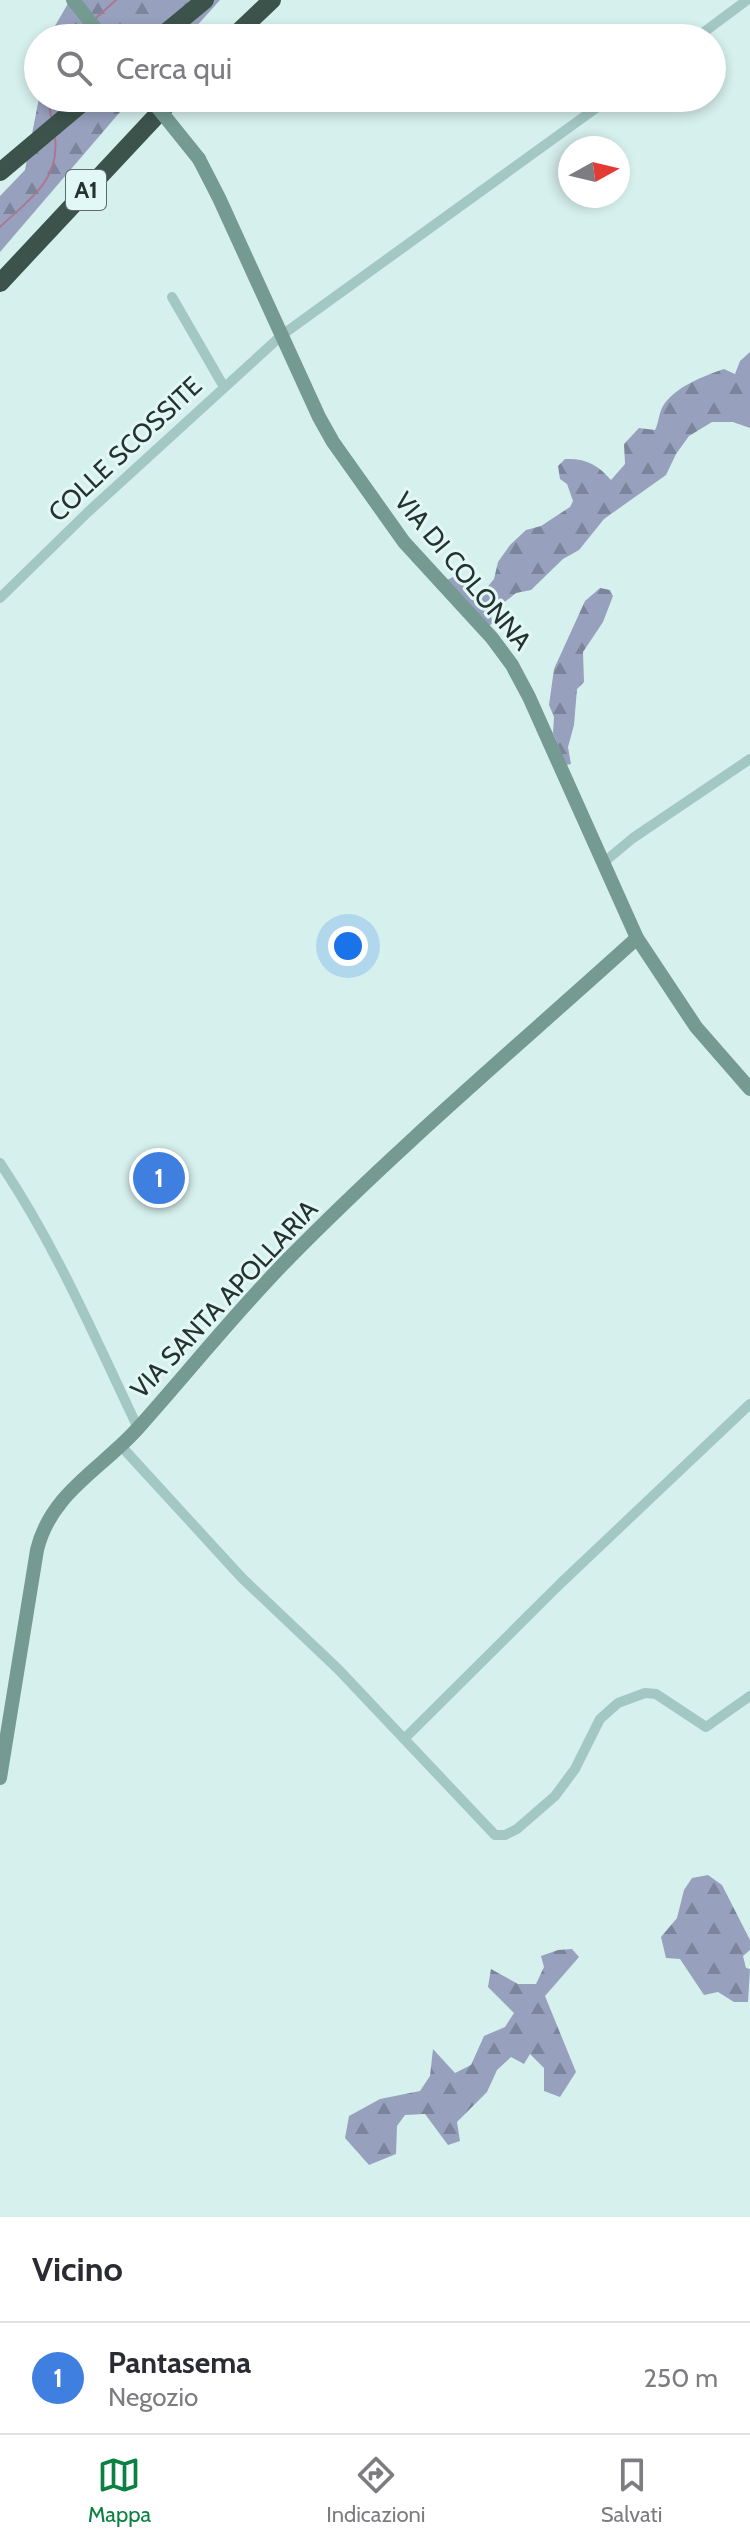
<!DOCTYPE html>
<html lang="it">
<head>
<meta charset="utf-8">
<style>
  :root { --surface:#fff; --page:#f7f7f7; --text:#2b2b33; --muted:#7c7c81; --line:#e1e1e2; --accent:#0b8043 }
  body { margin:0; font-family:Cabin,sans-serif; background:var(--page); color:var(--text) }
  .compass { position:absolute; left:558px; top:136px; width:72px; height:72px; border-radius:50%; background:var(--surface); box-shadow:0 4px 12px #0003; rotate:82deg }
  .you { position:absolute; left:348px; top:946px; width:28px; height:28px; margin:-20px; border:6px solid #fff; border-radius:50%; background:#1a73e8; box-shadow:0 0 0 12px #1a73e833 }
  .badge { display:grid; place-items:center; width:52px; height:52px; border-radius:50%; background:var(--accent); color:#fff; font-size:26px; font-weight:700 }
  .pin { position:absolute; translate:-50% -50%; border:4px solid #fff; box-shadow:0 2px 8px #0006 }
  .list { margin:0; padding:0; list-style:none }
  h2 { display:flex; justify-content:space-between; align-items:center; height:104px; margin:0; padding:0 32px; font-size:34px }
  h2 small { font-size:26px; font-weight:400; color:var(--muted) }
  .list li { display:grid; grid-template-columns:52px 1fr auto; gap:24px; align-items:center; box-sizing:border-box; height:112px; padding:0 32px; border-top:2px solid var(--line) }
  .list b { display:block; font-size:30px; white-space:nowrap }
  .list p { margin:0; font-size:26px; white-space:nowrap; color:var(--muted) }
  .list em { font-size:26px; font-style:normal; color:var(--muted) }
  .icon { flex:none; width:44px; height:44px; fill:none; stroke:currentColor; stroke-width:2; stroke-linecap:round; stroke-linejoin:round }
  .map { position:relative; flex:none; width:750px; height:2217px; overflow:hidden }
  .search { position:absolute; background:var(--surface); box-shadow:0 4px 12px #0003; left:24px; right:24px; top:24px; height:88px; display:flex; align-items:center; gap:20px; box-sizing:border-box; padding:0 28px; border-radius:44px; color:var(--muted); font-size:30px }
  .sheet { height:216px; background:var(--surface) }
  nav { display:flex; justify-content:space-around; align-items:center; box-sizing:border-box; height:112px; border-top:2px solid var(--line); background:var(--surface); font-size:22px; color:var(--muted) }
  nav a { display:grid; justify-items:center; gap:4px }
  nav .on { color:var(--accent) }
  .map>svg:first-child { display:block }
  .forest { fill:url(#forest-firs) }
  .lines { fill:none; stroke-linecap:round; stroke-linejoin:round }
  .stream { stroke:#ac7694; stroke-width:2 }
  .street { stroke:#a3c7c2; stroke-width:10 }
  .secondary { stroke:#749a92; stroke-width:14 }
  .highway { stroke:#3c534c; stroke-width:18 }
  .secondary-bridge { stroke:#749a92; stroke-width:14 }
  .labels { text-anchor:middle; stroke-width:6; stroke-linejoin:round; paint-order:stroke }
  .shield { fill:#e2f8f7; stroke:#5e6d6a; stroke-width:2 }
  .shield-label { font-size:24px; font-weight:bold; fill:#25322e }
  .street-label { font-size:26px; fill:#25322e; stroke:#e2f8f7 }
</style>
</head>
<body>
<div class="map">
<svg width="750" height="2217" viewBox="0 0 750 2217">
  <defs>
    <pattern id="forest-firs" width="22" height="20" patternUnits="userSpaceOnUse" patternTransform="scale(2)"><rect width="22" height="20" fill="#97a1be"/><path d="M5 1l3.5 6h-7zM16 11l3.5 6h-7z" fill="#7b849b"/></pattern>
  </defs>
  <rect width="100%" height="100%" fill="#d6f0ee"/>
  <!-- forest -->
  <g class="forest">
    <path d="M 70,0 L 220,0 L 186,38 L 48,38 Z"/>
    <path d="M 39,98 L 132,98 L 0,252 L 0,196 L 25,170 Z"/>
    <path d="M 750,352 L 750,428 L 733,422 L 712,422 L 689,436 L 676,454 L 666,475 L 604,519 L 579,550 L 563,559 L 531,590 L 516,593 L 491,613 L 492,624 L 486,627 L 445,581 L 453,577 L 480,596 L 494,579 L 498,562 L 510,545 L 526,530 L 541,526 L 570,507 L 573,501 L 567,484 L 560,479 L 558,466 L 565,459 C 586,458 598,465 611,480 L 625,464 L 624,444 L 639,428 L 655,430 C 659,422 659,412 663,406 C 676,386 704,376 724,369 L 735,374 L 740,361 Z"/>
    <path d="M 600,588 L 610,590 L 613,596 L 603,622 L 583,652 L 584,682 L 577,689 L 574,725 L 568,747 L 571,764 L 566,765 L 553,733 L 554,717 L 549,705 L 554,669 L 585,601 Z"/>
    <path d="M 708,1875 L 722,1885 L 750,1940 L 750,1950 L 743,1956 L 746,1968 L 750,1969 L 748,2002 L 734,2002 L 718,1992 L 704,1995 L 680,1959 L 666,1958 L 661,1937 L 677,1918 L 684,1890 L 692,1878 Z"/>
    <path d="M 572,1949 L 579,1957 L 545,1996 L 576,2072 L 560,2097 L 544,2091 L 544,2068 L 530,2054 L 524,2064 L 511,2057 L 497,2070 L 487,2092 L 457,2122 L 460,2141 L 448,2145 L 425,2114 L 405,2115 L 397,2126 L 396,2154 L 369,2165 L 345,2138 L 349,2116 L 380,2099 L 420,2091 L 430,2076 L 433,2049 L 455,2073 L 471,2065 L 484,2036 L 505,2027 L 514,2013 L 488,1987 L 491,1969 L 518,1984 L 536,1984 L 544,1967 L 541,1956 L 558,1950 Z"/>
  </g>
  <g class="lines">
    <!-- stream -->
    <g class="stream">
      <path d="M 96,18 L 116,0"/>
      <path d="M 69,38 L 84,26"/>
      <path d="M 48,98 L 51,116"/>
      <path d="M 0,227 C 28,200 60,181 55,138"/>
    </g>
    <!-- street -->
    <g class="street">
      <path d="M 696,38 L 747,0"/>
      <path d="M 172,297 L 224,387"/>
      <path d="M 0,598 L 88,512 L 282,335 L 610,98"/>
      <path d="M 603,863 L 633,838 L 750,759"/>
      <path d="M 0,1163 C 56,1246 95,1338 138,1428"/>
      <path d="M 121,1446 L 242,1578 L 338,1669 L 495,1835 L 505,1835 L 517,1829 L 555,1796 L 575,1769 L 600,1719 L 618,1703 L 645,1693 L 656,1694 L 706,1727 L 750,1696"/>
      <path d="M 404,1739 L 561,1583 L 750,1404"/>
    </g>
    <!-- secondary -->
    <g class="secondary">
      <path d="M 73,0 L 103,38"/>
      <path d="M 199,159 L 219,198 L 319,417 L 333,442 L 404,542 L 492,638 L 512,665 L 529,697 L 637,938 L 696,1027 L 750,1089"/>
      <path d="M 0,1778 L 37,1550 C 51,1492 102,1469 139,1427 C 189,1371 236,1312 288,1259 C 399,1146 520,1044 637,938"/>
    </g>
    <!-- highway -->
    <g class="highway">
      <path d="M 159,38 L 205,0"/>
      <path d="M 232,38 L 272,0"/>
      <path d="M 0,172 L 88,98"/>
      <path d="M 0,283 L 173,98"/>
    </g>
    <!-- secondary-bridge -->
    <path class="secondary-bridge" d="M 150,98 L 199,159"/>
  </g>
  <g class="labels">
    <!-- shield labels -->
    <rect class="shield" x="66" y="170" width="40" height="40" rx="6"/>
    <g class="shield-label">
      <text x="86" y="198">A1</text>
    </g>
    <!-- street labels -->
    <g class="street-label">
      <text transform="translate(125 449) rotate(-43)" y="9">COLLE SCOSSITE</text>
      <text transform="translate(463 571) rotate(50)" y="9">VIA DI COLONNA</text>
      <text transform="translate(224 1299) rotate(-47)" y="9">VIA SANTA APOLLARIA</text>
    </g>
  </g>
</svg>
<svg class="compass" viewBox="-18 -18 36 36"><path d="M0-13l5 13h-10z" fill="#e53935"/><path d="M0 13l5-13h-10z" fill="#7c7c81"/></svg>
<div class="you"></div>
<div class="pin badge" style="left:159px;top:1178px;background:#3f7fe0">1</div>
<div class="search"><svg class="icon" aria-label="search" viewBox="0 0 24 24"><circle cx="10" cy="10" r="6"/><path d="M15 15l6 6"/></svg>Cerca qui</div>
</div>
<section class="sheet">
<h2>Vicino<small></small></h2>
<ul class="list">
<li><span class="badge" style="background:#3f7fe0">1</span><div><b>Pantasema</b><p>Negozio</p></div><em>250 m</em></li>
</ul>
</section>
<nav>
<a class="on"><svg class="icon" aria-label="map" viewBox="0 0 24 24"><path d="M3 6l6-2 6 2 6-2v14l-6 2-6-2-6 2zM9 4v14M15 6v14"/></svg>Mappa</a>
<a><svg class="icon" aria-label="directions" viewBox="0 0 24 24"><path d="M12 3l9 9-9 9-9-9zM9 14v-3h6M13 9l2 2-2 2"/></svg>Indicazioni</a>
<a><svg class="icon" aria-label="saved" viewBox="0 0 24 24"><path d="M7 4h10v16l-5-4-5 4z"/></svg>Salvati</a>
</nav>
</body>
</html>
